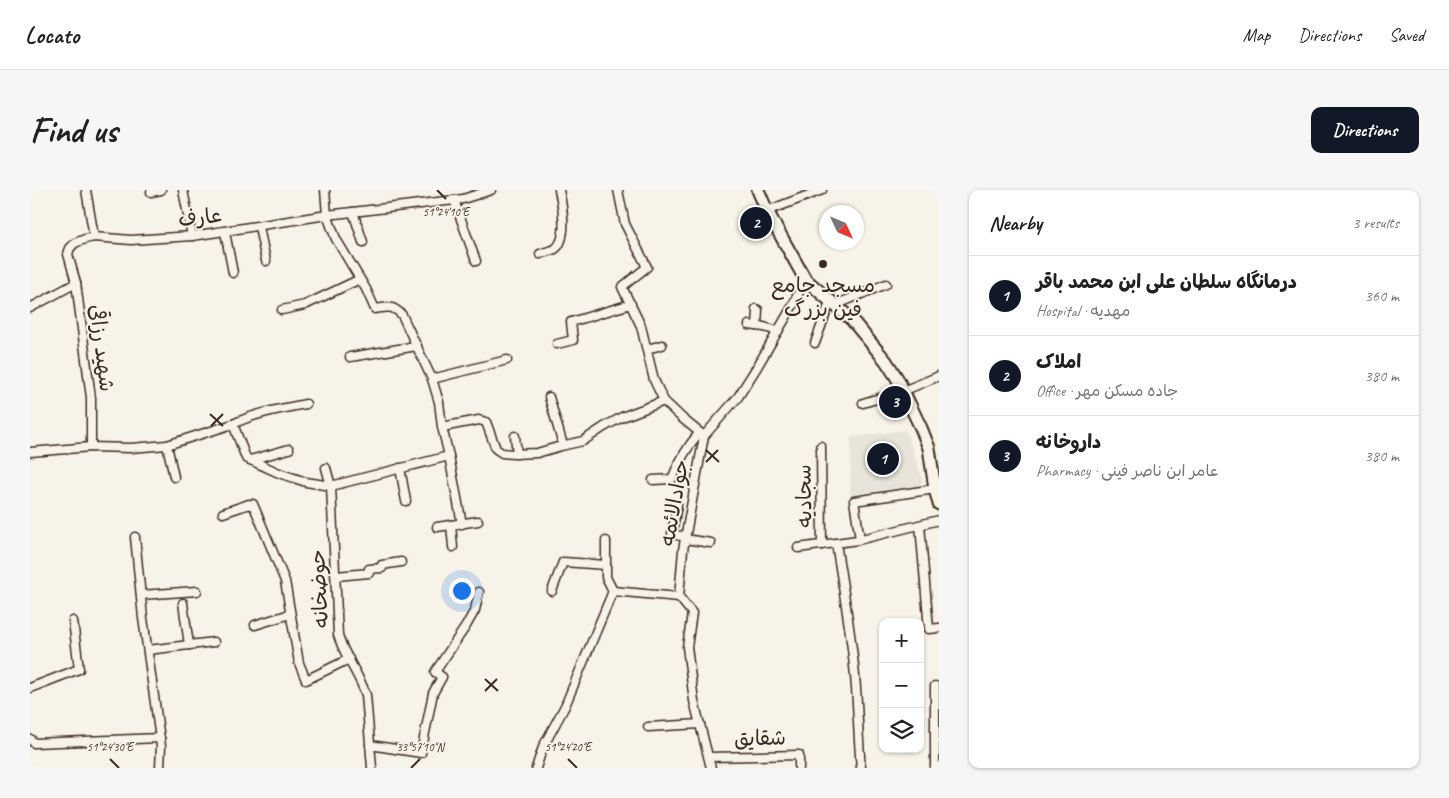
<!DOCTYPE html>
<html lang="en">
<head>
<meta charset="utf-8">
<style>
  :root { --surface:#fff; --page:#f6f6f6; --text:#222; --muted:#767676; --line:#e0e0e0; --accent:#111827 }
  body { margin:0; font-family:Caveat,"Playpen Sans Arabic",sans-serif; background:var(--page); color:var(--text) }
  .controls { position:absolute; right:15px; bottom:15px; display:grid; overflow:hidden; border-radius:10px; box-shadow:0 1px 4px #0004 }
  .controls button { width:45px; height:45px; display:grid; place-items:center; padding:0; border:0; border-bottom:1px solid var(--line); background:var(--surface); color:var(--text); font:25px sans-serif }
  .compass { position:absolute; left:789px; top:15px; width:45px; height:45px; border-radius:50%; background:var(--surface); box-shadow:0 1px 4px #0004; rotate:134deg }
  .you { position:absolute; left:431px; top:400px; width:18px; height:18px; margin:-12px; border:4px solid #fff; border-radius:50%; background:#1a73e8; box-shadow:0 0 0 8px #1a73e833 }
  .badge { display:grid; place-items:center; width:32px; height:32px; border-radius:50%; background:var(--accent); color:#fff; font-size:16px; font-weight:700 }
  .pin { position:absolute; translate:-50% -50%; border:2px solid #fff; box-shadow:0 1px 5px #0006 }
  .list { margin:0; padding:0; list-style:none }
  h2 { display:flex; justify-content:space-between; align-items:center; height:65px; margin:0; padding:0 20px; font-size:21px }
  h2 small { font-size:16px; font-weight:400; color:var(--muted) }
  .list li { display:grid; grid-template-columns:32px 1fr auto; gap:15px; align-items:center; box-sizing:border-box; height:80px; padding:0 20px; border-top:1px solid var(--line) }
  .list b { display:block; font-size:19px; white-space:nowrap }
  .list p { margin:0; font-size:16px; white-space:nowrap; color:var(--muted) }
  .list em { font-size:16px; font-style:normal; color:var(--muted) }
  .icon { flex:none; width:28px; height:28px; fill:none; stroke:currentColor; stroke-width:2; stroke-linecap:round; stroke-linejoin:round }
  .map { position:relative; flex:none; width:909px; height:578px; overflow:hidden; border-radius:10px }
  header { display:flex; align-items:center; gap:30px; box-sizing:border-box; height:70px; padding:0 25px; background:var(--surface); border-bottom:1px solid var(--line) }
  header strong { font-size:24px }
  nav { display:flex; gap:28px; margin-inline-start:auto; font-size:18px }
  .intro { display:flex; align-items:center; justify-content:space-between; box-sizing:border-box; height:120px; padding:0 30px }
  h1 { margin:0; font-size:35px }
  .button { padding:12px 22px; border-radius:10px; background:var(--accent); color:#fff; font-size:18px; font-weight:700 }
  main { display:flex; gap:30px; padding:0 30px }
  aside { flex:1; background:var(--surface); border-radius:10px; box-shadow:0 1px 4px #0004 }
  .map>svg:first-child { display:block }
  .built { fill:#e9e4d9 }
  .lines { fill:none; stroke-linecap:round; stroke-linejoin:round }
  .street-casing { stroke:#3b2a1e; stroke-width:11 }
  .secondary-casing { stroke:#3b2a1e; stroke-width:15 }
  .street { stroke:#f7f3e8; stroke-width:8 }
  .secondary { stroke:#f7f3e8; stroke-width:11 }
  .ticks { fill:none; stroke:#3b2a1e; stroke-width:2 }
  .poi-dot { fill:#3b2a1e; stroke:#f7f3e8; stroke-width:2 }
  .labels { text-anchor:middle; stroke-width:4; stroke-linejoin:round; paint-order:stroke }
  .street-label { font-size:21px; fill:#3b2a1e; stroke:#f7f3e8 }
  .poi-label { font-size:21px; fill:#3b2a1e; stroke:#f7f3e8 }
  .ticks-label { font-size:12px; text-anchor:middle; fill:#3b2a1e; stroke:#f7f3e8; stroke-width:4; stroke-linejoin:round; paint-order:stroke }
</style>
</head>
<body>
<header>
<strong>Locato</strong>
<nav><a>Map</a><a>Directions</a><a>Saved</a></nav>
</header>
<div class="intro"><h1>Find us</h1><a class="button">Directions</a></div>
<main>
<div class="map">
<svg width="909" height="578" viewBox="0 0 909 578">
  <rect width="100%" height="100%" fill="#f7f3e8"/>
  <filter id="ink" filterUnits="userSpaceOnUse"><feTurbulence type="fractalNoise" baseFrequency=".02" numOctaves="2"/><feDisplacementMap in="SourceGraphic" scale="10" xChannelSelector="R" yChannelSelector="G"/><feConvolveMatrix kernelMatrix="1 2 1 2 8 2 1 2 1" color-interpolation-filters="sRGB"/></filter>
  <g filter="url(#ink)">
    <!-- built -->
    <path class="built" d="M 876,240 L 893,291 L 889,296 L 820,311 L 821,247 Z"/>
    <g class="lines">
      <defs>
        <g id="street">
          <path d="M 56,0 L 64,47"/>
          <path d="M 153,0 L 162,46"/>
          <path d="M 295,0 L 297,25 L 306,49 L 336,99 L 345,119 C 358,117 362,115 372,125 L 402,189 L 409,212 L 412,237"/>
          <path d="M 588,0 L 595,34 L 617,77 L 592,97 L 611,136 L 624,190 L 634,211"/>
          <path d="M 121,2 L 131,0"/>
          <path d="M 424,10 L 446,71"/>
          <path d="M 737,21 L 792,0"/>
          <path d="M 323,22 L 333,52"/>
          <path d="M 229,37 L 236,71"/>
          <path d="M 195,42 L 203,83"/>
          <path d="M 510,64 C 514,62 521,61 525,59 C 539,49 532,14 529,0"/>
          <path d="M 805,115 L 856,94"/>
          <path d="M 0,118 L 46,93"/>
          <path d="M 726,119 L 728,120 L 727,136"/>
          <path d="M 252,120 L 275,115 L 330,89"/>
          <path d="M 719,135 L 734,137 L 748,141"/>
          <path d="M 785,153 L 800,112"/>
          <path d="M 527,154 L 543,150 L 541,132 L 601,114"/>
          <path d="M 617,159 L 632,155"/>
          <path d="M 320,167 L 387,156"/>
          <path d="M 402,189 L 477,170"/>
          <path d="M 519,207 L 533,255"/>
          <path d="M 833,213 L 873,201 L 909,186"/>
          <path d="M 203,234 C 226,223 250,219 276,214"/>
          <path d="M 485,246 L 487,264"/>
          <path d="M 137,255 L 144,287"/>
          <path d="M 791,256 L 792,355"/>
          <path d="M 61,257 L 61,208 L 46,93 L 38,64 L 40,58 L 45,53 L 55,49 L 64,47 L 101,50 L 162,46 L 297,25 L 433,9 L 461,0"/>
          <path d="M 0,262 L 61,257 L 101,258 L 137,255 L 203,234 L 216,268 L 249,283 L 276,292 L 301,296 L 419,266 L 412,237 L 449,230 L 456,232 L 466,259 L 472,263 L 483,264 L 507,263 L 531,256 L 553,251 L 574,237 L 592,227 L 634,211 L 653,229 L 674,246"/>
          <path d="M 419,266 L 432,334"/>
          <path d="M 220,270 L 259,259"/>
          <path d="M 296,278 L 301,296 L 308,445 C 314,466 329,484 336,505 L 342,578"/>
          <path d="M 370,278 L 376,311"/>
          <path d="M 623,290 L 642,289 C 649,271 657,257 669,243"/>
          <path d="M 647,315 L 642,344 L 655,347"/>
          <path d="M 193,323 L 219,314 L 220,315 L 223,314 L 255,391 L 269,473 L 276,490 L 319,469"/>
          <path d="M 421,335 L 423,357"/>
          <path d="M 890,335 L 899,439 L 909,438"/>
          <path d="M 407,337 L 448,331"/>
          <path d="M 105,347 L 113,428 L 131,556 L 130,578"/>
          <path d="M 655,349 L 681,353"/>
          <path d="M 830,349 L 824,311 L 905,299"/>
          <path d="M 576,351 L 576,387 L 583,401"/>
          <path d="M 806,353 C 813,398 821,442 825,486 C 828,517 828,547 831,578"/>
          <path d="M 768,358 L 828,350 L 909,330"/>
          <path d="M 306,386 L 339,383 L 339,379 L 352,378 L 352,375 L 371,372"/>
          <path d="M 522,401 L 533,372 L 576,375"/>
          <path d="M 111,405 L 167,401"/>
          <path d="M 153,413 L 159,455"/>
          <path d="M 225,435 L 260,424"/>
          <path d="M 118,460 L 184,452"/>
          <path d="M 0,498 L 49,479 L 43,431"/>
          <path d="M 618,537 L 670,534"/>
          <path d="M 0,549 L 4,553 L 130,548"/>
          <path d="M 340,555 L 391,563 L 403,503 L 412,487 L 405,482 L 436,436 L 445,420 L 449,402"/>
          <path d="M 679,567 L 769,565 L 769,578"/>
          <path d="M 506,578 L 513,557 L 535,516 L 583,401 L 649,407"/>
          <path d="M 681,578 L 664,511 L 657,457 L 662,423 L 649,407 L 653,360 L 674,246 L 708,207 L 727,177 L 762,117 L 775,89"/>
          <path d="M 905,578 L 905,496"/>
        </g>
        <path id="secondary" d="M 728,0 L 737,21 L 775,89 L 821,129 L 856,171 L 867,188 L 891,238 L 899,258 L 905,299 L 909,314"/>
      </defs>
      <!-- street casing -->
      <use href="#street" class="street-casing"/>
      <!-- secondary casing -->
      <use href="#secondary" class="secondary-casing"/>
      <!-- street -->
      <use href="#street" class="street"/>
      <!-- secondary -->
      <use href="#secondary" class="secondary"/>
    </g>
  </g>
  <!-- ticks -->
  <path class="ticks" d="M 407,0 L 416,9M 180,224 L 193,236M 181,236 L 193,224M 676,260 L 689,272M 676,272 L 688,260M 455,489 L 468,501M 455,501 L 467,489M 80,569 L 89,578M 538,569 L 547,578M 381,578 L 390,569"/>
  <!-- markers -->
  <circle class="poi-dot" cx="793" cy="74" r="5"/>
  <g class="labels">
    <!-- street labels -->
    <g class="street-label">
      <text transform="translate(170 27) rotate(-6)" y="7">عارف</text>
      <text transform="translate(72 158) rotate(83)" y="7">شهید رزاقی</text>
      <text transform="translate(774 306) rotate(-91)" y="7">سجادیه</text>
      <text transform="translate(644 313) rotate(-80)" y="7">جوادالائمه</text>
      <text transform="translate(289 399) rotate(-93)" y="7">حوضخانه</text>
      <text transform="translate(730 548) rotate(-1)" y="7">شقایق</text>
    </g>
    <!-- poi labels -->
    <g class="poi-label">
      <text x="793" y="102">مسجد جامع<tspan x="793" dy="24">فین بزرگ</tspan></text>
    </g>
  </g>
  <g class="ticks-label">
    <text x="416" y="26">51°24'10"E</text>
    <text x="390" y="561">33°57'10"N</text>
    <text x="80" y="561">51°24'30"E</text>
    <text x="538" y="561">51°24'20"E</text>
  </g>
</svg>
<div class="controls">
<button>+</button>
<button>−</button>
<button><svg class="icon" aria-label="layers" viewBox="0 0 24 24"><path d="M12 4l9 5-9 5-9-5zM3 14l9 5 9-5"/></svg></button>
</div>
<svg class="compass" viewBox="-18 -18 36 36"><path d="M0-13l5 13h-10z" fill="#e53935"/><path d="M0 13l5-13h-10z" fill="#767676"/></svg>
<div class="you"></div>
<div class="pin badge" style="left:853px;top:269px">1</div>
<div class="pin badge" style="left:726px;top:33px">2</div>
<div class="pin badge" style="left:865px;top:212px">3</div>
</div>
<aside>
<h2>Nearby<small>3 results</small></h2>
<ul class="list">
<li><span class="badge">1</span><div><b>درمانگاه سلطان علی ابن محمد باقر</b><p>Hospital · مهدیه</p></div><em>360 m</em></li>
<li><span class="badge">2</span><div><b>املاک</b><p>Office · جاده مسکن مهر</p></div><em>380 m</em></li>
<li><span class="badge">3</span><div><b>داروخانه</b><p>Pharmacy · عامر ابن ناصر فینی</p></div><em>380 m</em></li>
</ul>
</aside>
</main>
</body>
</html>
